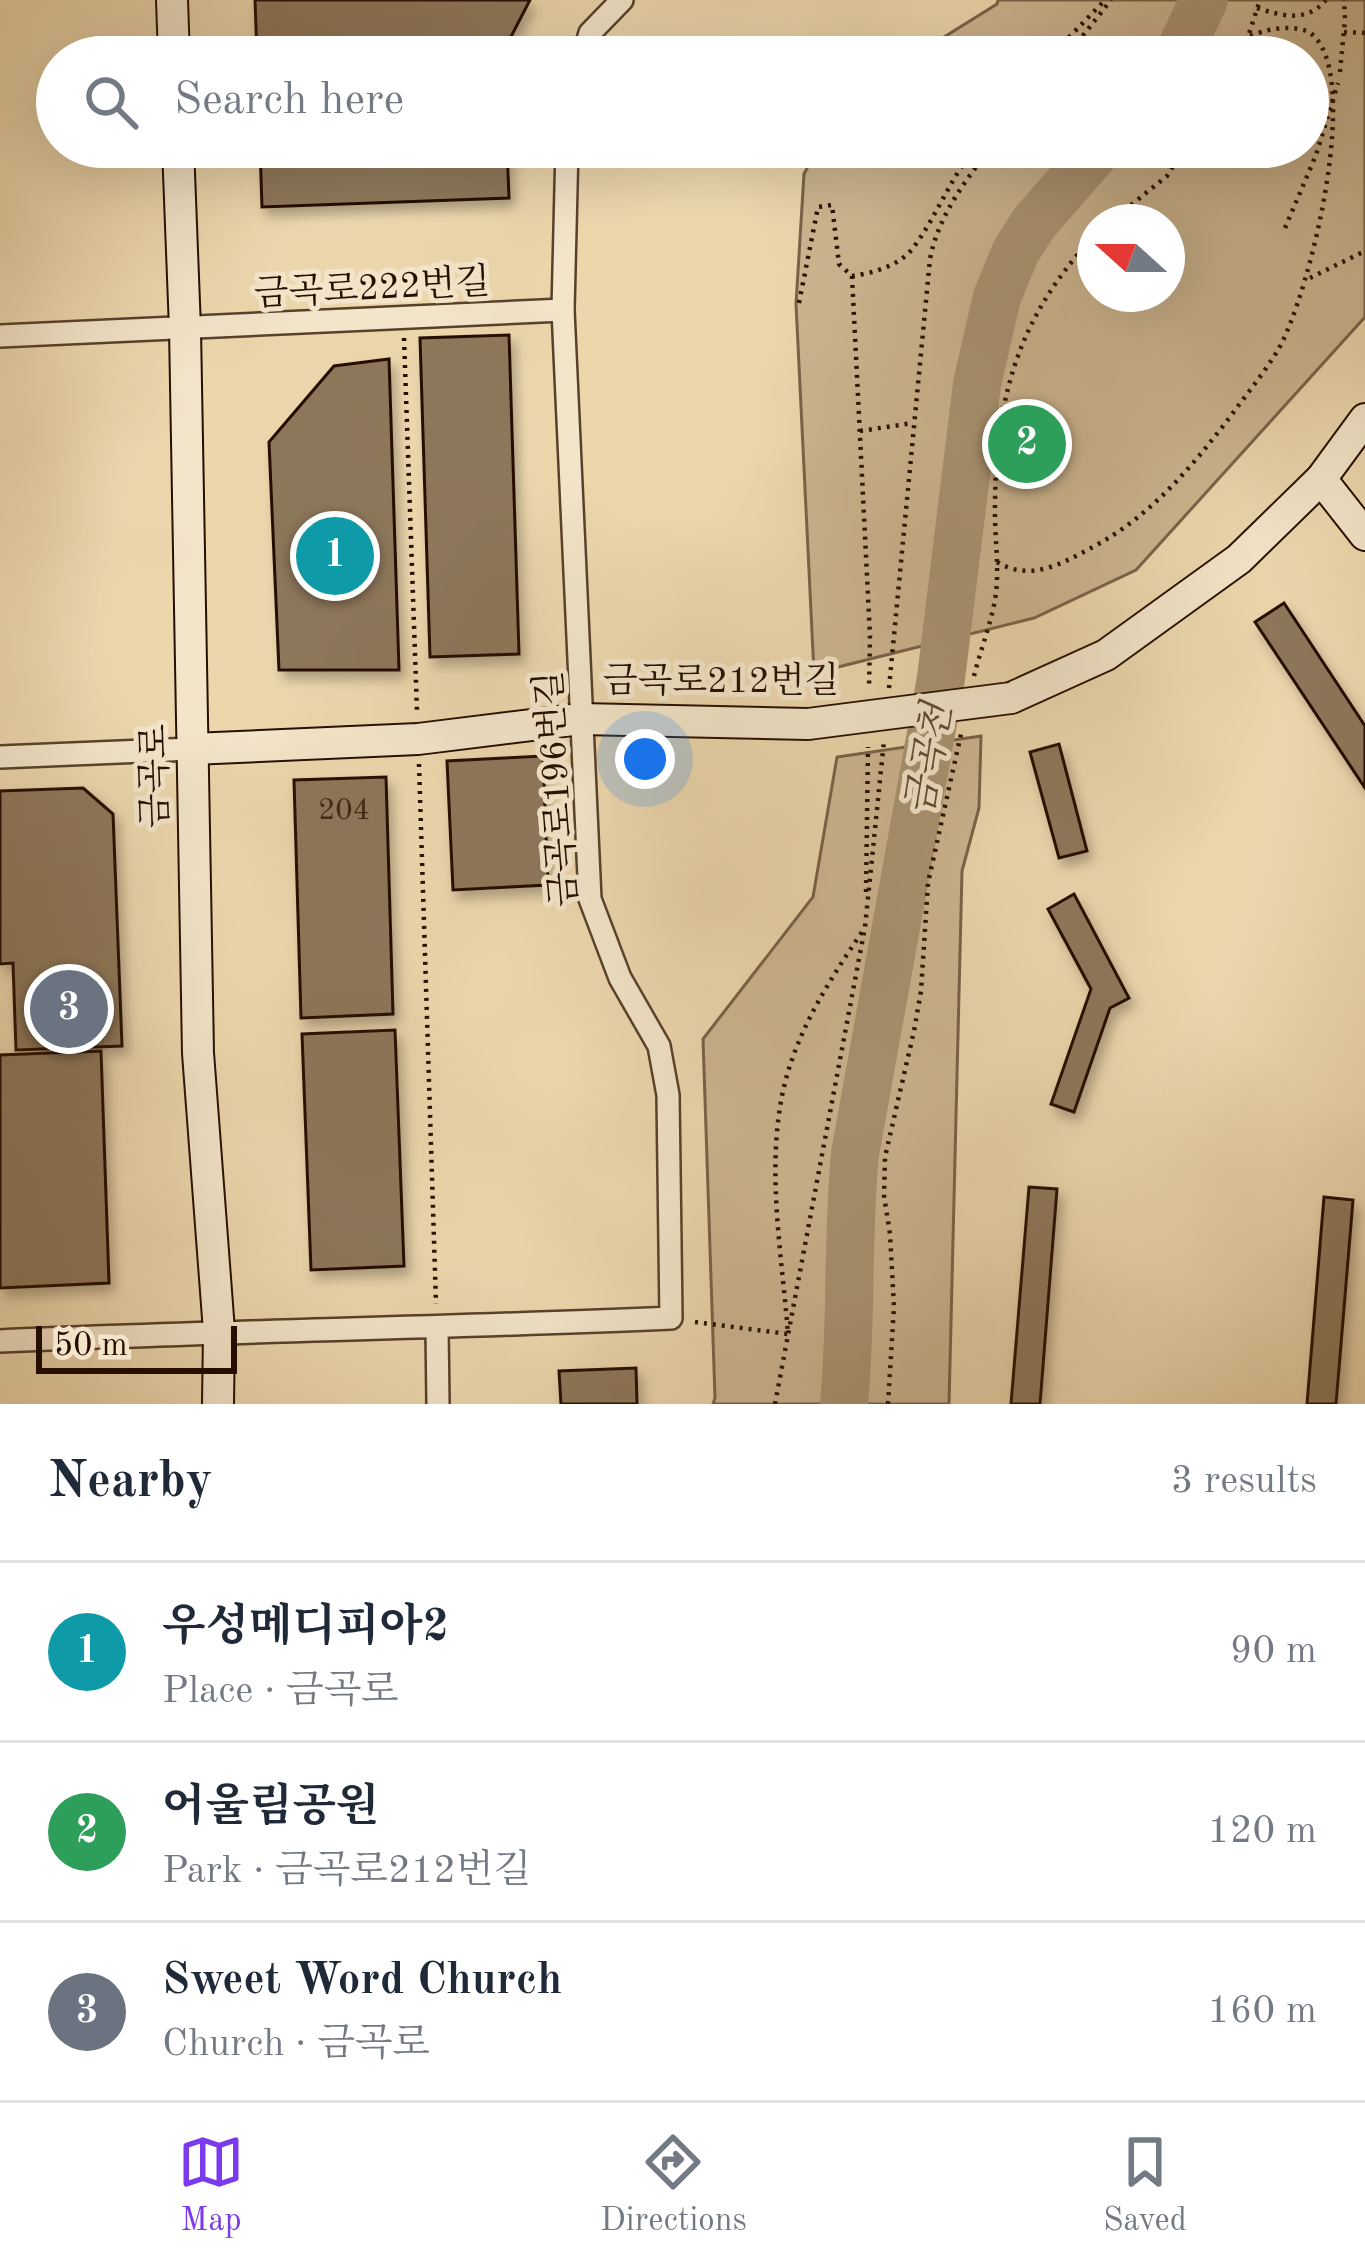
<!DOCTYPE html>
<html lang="en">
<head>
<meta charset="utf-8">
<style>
  :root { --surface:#fff; --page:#f6f6f7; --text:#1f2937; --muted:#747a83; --line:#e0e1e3; --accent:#7c3aed }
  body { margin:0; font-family:"Old Standard TT","Noto Serif KR",serif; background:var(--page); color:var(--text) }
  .compass { position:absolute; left:1077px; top:204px; width:108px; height:108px; border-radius:50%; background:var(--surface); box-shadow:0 12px 48px #0002; rotate:291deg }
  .scale { position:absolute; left:36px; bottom:30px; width:201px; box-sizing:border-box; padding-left:12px; border:6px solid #270f00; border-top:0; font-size:33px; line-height:42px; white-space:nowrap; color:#270f00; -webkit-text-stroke:9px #f3e5ca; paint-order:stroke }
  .you { position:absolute; left:645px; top:759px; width:42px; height:42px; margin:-30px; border:9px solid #fff; border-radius:50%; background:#1a73e8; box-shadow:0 0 0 18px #1a73e833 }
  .badge { display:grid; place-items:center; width:78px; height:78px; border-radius:50%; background:var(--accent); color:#fff; font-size:39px; font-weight:700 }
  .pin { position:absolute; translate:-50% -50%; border:6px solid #fff; box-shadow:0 3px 12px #0006 }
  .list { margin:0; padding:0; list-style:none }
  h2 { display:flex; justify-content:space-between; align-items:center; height:156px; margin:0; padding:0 48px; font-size:51px }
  h2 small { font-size:39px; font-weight:400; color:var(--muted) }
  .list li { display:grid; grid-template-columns:78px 1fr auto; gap:36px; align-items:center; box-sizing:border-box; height:180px; padding:0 48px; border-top:3px solid var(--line) }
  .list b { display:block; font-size:45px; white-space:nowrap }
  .list p { margin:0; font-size:39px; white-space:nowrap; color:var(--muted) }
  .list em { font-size:39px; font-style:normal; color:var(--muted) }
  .icon { flex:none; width:66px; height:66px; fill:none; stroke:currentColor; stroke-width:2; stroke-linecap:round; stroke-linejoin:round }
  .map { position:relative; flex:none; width:1365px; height:1404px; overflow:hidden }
  .search { position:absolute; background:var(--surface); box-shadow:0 12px 48px #0002; left:36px; right:36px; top:36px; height:132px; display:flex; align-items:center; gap:30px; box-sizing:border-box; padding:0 42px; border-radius:66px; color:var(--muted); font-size:45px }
  .sheet { height:696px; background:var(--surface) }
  nav { display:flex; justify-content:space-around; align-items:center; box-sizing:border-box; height:168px; border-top:3px solid var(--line); background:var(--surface); font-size:33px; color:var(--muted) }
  nav a { display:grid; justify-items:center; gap:6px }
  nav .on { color:var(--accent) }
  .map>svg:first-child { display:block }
  .green { fill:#cbb590; stroke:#796248; stroke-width:3; fill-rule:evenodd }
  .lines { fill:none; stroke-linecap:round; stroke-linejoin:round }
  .river { stroke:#a99372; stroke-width:48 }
  .building { fill:#8d775a; stroke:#270f00; stroke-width:3; filter:url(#shadow) }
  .street-casing { stroke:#58412b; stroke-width:26 }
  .secondary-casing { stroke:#270f00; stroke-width:34 }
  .path { stroke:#270f00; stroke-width:4.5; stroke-dasharray:3 6; stroke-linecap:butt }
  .street { stroke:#f3e5ca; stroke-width:21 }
  .secondary { stroke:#f3e5ca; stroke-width:30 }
  .secondary-bridge-casing { stroke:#270f00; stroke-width:34; stroke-linecap:butt }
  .secondary-bridge { stroke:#f3e5ca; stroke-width:30 }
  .labels { text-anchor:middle; stroke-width:10; stroke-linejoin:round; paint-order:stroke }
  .number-label { font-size:30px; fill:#402916 }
  .street-label { font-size:36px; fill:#270f00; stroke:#f3e5ca }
  .water-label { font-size:39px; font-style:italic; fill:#624a33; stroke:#f3e5ca }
</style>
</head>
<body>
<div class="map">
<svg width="1365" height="1404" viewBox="0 0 1365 1404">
  <defs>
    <filter id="shadow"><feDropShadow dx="5" dy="8" stdDeviation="6" flood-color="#0004"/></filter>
  </defs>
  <rect width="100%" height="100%" fill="#ecd7ad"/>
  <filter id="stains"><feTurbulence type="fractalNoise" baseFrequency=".00167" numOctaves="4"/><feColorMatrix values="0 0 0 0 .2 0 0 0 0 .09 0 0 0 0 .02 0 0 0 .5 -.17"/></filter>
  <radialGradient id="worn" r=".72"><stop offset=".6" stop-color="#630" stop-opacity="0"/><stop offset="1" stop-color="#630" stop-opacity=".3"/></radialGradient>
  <!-- green -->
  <g class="green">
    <path d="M 998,0 L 1365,0 L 1365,317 L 1136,570 L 1034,618 L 814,673 L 796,304 L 804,174 L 818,147 L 1308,147 L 1308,57 L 912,57 L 997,4 ZM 1095,222 L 1167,222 L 1167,294 L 1095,294 Z"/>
    <path d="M 981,736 L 979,808 L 962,871 L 949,1404 L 713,1404 L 715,1398 L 703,1039 L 813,897 L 837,757 Z"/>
  </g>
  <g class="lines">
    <!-- river -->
    <g class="river">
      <path d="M 1177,57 L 1204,0"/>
      <path d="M 844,1404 C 852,1321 847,1237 855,1154 L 941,678 L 977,384 L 997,297 L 1016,251 L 1034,223 L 1100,147"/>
    </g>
  </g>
  <!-- building -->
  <g class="building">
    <path d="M 255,0 L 530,0 L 503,52 L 503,57 L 257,57 Z"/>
    <path d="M 260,147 L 507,147 L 509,198 L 262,207 Z"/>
    <path d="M 509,335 L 519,654 L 430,657 L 420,338 Z"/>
    <path d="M 389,359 L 399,670 L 279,670 L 269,442 L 334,366 Z"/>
    <path d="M 1284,603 L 1365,726 L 1365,788 L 1255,622 Z"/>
    <path d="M 1059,744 L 1087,851 L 1059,858 L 1030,752 Z"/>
    <path d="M 543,756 L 548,885 L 453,890 L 447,761 Z"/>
    <path d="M 386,777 L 393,1014 L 301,1018 L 294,780 Z"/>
    <path d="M 83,788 L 113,814 L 122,1046 L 16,1050 L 13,963 L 0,964 L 0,791 Z"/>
    <path d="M 1074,894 L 1129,998 L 1110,1008 L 1074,1112 L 1051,1104 L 1091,989 L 1048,909 Z"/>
    <path d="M 395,1030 L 404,1266 L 311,1270 L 302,1034 Z"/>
    <path d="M 101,1051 L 109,1283 L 0,1288 L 0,1055 Z"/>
    <path d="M 1029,1187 L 1057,1189 L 1040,1404 L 1011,1404 Z"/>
    <path d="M 1324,1197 L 1353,1200 L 1336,1404 L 1307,1404 Z"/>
    <path d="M 636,1368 L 637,1404 L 561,1404 L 559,1371 Z"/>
  </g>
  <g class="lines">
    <defs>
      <g id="street">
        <path d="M 583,57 L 590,33 L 622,0"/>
        <path d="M 0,336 L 563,310"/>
        <path d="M 0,757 L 192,749"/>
        <path d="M 437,1328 L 438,1404"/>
        <path d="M 0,1341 C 224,1331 447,1328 671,1318 L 668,1095 L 659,1046 L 620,978 L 590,899 L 563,310 L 567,147"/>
      </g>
      <g id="secondary">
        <path d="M 172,0 L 174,57"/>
        <path d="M 178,147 L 185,329 L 198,1053 L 219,1331 L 218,1404"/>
        <path d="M 1321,479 L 1365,535"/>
        <path d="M 1011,698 L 1106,655 L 1239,559 L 1321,479 L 1365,419"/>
        <path d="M 192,749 L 418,739 L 581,719 L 808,724"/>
      </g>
    </defs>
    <!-- street casing -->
    <use href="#street" class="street-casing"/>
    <!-- secondary casing -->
    <use href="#secondary" class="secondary-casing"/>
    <!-- path -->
    <g class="path">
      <path d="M 1257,8 C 1283,16 1306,23 1326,0"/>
      <path d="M 1344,32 L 1365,33"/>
      <path d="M 1050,57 L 1105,0"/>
      <path d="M 1066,57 L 1111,0"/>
      <path d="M 1237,57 L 1248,37 L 1260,0"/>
      <path d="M 1340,72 L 1345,19 L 1344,0"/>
      <path d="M 1171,147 L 1180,155"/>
      <path d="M 1110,222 L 1167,176 L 1185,147"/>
      <path d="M 1285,228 L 1316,155 L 1338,83"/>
      <path d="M 852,276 L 870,636 L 869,688"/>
      <path d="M 1310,278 L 1365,251"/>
      <path d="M 799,303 L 818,207 L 832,205 L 839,264 L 852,276 C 873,273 899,266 913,248 C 936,218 950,178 976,147"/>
      <path d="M 404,338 L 417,711"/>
      <path d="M 860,431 L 913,423"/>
      <path d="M 997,562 C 1030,582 1061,564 1091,548 C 1150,517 1190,469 1230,417 C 1246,395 1264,373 1278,350 C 1310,295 1365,69 1309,32 C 1291,24 1265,29 1248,37"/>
      <path d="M 974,676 C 980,652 989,629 994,605 C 1001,572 994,538 995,504 C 996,395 1019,316 1095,235"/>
      <path d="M 889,688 L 930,259 C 938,217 965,180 992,147"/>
      <path d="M 419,764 L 436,1304"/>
      <path d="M 866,892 L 868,747"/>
      <path d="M 695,1322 L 788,1334 C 782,1255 766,1170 783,1091 C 796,1032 829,981 862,932"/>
      <path d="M 775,1404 L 865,927 L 884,741"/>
      <path d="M 888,1404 L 894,1307 L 890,1234 L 884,1196 L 885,1157 L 914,1031 L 921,991 L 928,883 L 961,734"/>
    </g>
    <!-- street -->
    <use href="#street" class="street"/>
    <!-- secondary -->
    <use href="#secondary" class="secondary"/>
    <defs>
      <path id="secondary-bridge" d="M 808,724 L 1011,698"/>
    </defs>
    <!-- secondary-bridge casing -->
    <use href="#secondary-bridge" class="secondary-bridge-casing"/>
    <!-- secondary-bridge -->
    <use href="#secondary-bridge" class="secondary-bridge"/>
  </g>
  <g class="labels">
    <!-- number labels -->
    <g class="number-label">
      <text x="344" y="819">204</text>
    </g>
    <!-- street labels -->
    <g class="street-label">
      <text transform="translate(372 286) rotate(-3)" y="13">금곡로222번길</text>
      <text x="721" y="692">금곡로212번길</text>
      <text transform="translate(153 776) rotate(-91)" y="13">금곡로</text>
      <text transform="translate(555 789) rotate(-94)" y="13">금곡로196번길</text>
    </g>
    <!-- water labels -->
    <g class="water-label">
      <text transform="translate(927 759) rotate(-80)" y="14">금곡천</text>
    </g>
  </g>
  <rect width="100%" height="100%" filter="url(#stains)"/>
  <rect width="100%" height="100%" fill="url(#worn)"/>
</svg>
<svg class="compass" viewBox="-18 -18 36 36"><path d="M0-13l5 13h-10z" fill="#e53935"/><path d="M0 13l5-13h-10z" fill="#747a83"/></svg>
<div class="scale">50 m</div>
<div class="you"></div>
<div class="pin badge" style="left:335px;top:556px;background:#0f9aa8">1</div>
<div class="pin badge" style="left:1027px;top:444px;background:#2e9e5b">2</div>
<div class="pin badge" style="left:69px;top:1009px;background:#6b7280">3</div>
<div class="search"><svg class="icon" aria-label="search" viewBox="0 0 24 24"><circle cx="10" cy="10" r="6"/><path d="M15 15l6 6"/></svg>Search here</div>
</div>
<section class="sheet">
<h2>Nearby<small>3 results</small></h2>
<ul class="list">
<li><span class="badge" style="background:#0f9aa8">1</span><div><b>우성메디피아2</b><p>Place · 금곡로</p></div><em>90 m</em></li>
<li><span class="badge" style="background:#2e9e5b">2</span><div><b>어울림공원</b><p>Park · 금곡로212번길</p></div><em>120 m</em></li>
<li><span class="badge" style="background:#6b7280">3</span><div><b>Sweet Word Church</b><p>Church · 금곡로</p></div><em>160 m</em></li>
</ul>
</section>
<nav>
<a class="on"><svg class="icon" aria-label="map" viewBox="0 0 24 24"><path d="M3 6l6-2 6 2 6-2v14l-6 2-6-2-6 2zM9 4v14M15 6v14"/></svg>Map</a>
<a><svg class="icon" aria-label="directions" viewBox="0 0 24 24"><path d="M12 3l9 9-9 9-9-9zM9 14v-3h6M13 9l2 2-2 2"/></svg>Directions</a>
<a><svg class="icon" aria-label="saved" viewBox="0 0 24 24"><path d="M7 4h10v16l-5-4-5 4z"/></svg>Saved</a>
</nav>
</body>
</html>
